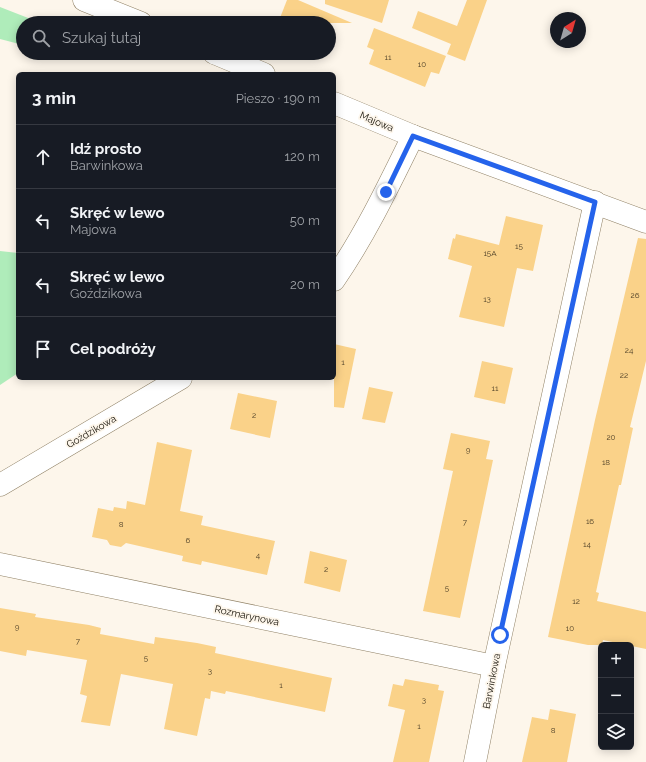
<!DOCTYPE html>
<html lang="pl">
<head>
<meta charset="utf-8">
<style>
  :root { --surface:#171b24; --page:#242831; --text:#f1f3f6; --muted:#9ea1a6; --line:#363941 }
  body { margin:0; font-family:Raleway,sans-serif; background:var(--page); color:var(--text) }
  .controls { position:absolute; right:12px; bottom:12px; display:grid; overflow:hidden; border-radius:6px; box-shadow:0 2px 10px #0003 }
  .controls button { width:36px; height:36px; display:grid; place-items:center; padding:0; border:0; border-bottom:1px solid var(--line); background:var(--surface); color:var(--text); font:20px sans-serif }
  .compass { position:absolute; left:550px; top:12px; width:36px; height:36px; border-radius:50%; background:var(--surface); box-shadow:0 2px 10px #0003; rotate:37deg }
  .stop { position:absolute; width:12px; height:12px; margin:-9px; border:3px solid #2563eb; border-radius:50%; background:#fff }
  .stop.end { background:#2563eb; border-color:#fff; box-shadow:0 1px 4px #0008 }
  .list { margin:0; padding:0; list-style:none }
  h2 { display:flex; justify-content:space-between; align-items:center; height:52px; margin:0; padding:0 16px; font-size:17px }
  h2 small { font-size:13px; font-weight:400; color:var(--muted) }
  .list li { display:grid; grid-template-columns:26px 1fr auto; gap:12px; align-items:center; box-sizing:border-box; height:64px; padding:0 16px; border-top:1px solid var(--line) }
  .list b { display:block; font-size:15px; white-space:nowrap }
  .list p { margin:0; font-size:13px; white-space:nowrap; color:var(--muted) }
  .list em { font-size:13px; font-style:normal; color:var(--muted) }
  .icon { flex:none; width:22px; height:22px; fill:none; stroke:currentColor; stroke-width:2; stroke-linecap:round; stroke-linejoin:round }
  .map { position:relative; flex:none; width:646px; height:762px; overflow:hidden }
  .search { position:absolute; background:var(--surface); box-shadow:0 2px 10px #0003; left:16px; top:16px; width:320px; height:44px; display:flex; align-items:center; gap:10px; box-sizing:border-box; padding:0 14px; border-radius:22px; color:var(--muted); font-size:15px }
  .panel { position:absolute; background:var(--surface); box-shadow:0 2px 10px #0003; left:16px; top:72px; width:320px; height:308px; border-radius:6px }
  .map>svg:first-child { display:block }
  .green { fill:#afecba }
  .building { fill:#fad289 }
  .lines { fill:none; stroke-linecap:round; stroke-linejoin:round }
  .minor-casing { stroke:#8f8065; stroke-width:23 }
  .minor { stroke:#fff; stroke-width:22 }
  .route { stroke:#2563eb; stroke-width:5 }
  .labels { text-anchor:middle; stroke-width:3.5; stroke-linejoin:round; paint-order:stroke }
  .number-label { font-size:8px; fill:#4f4128 }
  .street-label { font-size:10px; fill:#161107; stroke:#fdf6eb }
</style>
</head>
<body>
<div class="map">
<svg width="646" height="762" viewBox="0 0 646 762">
  <rect width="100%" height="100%" fill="#fdf6eb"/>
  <!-- green -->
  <g class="green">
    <path d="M 0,7 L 41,23 L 23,23 L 23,45 L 0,39 Z"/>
    <path d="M 0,251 L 18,253 L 18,373 L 0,385 Z"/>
  </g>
  <!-- building -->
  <g class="building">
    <path d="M 287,0 L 298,0 L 352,23 L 278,23 Z"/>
    <path d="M 325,0 L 389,0 L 382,23 L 325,4 Z"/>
    <path d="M 467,0 L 487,0 L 465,61 L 447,54 L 451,44 L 412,28 L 418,11 L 457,26 Z"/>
    <path d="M 374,28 L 446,56 L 439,74 L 431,72 L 425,87 L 369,64 L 374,50 L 367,47 Z"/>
    <path d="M 506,216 L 543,225 L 533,271 L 517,268 L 504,327 L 459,317 L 472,266 L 448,259 L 453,238 L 455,239 L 456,234 L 499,245 Z"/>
    <path d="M 638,238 L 646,239 L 646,361 L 630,427 L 633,428 L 621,485 L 619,485 L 596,592 L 599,593 L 597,601 L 646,612 L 646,649 L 603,640 L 602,645 L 588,645 L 548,637 L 595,420 Z"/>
    <path d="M 334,344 L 356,349 L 344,408 L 334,407 Z"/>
    <path d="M 482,361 L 513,368 L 505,404 L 474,397 Z"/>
    <path d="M 369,387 L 393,392 L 385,423 L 362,419 Z"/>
    <path d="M 238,393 L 277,401 L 270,438 L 230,429 Z"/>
    <path d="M 451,433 L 490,441 L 486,459 L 493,460 L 460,618 L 423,611 L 453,471 L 443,469 Z"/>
    <path d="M 157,442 L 192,450 L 180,511 L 203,516 L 201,525 L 275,541 L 267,575 L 202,561 L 201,565 L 182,561 L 183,556 L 126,543 L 121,547 L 110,545 L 107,540 L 92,537 L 98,508 L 113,511 L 114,507 L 126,509 L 127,501 L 145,505 Z"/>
    <path d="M 310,551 L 347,560 L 340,592 L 304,583 Z"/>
    <path d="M 0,608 L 36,614 L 35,617 L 89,625 L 101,628 L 100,634 L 154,644 L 155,637 L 197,643 L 216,647 L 215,653 L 332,678 L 325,712 L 226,691 L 225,694 L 211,691 L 210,699 L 205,698 L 197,736 L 164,729 L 173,684 L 121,674 L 110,726 L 81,722 L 87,696 L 80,694 L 87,660 L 27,650 L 26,656 L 0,651 Z"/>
    <path d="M 405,679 L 439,685 L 438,690 L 444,691 L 429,762 L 393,762 L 405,710 L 388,706 L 393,684 L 403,686 Z"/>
    <path d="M 550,709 L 576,714 L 567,762 L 522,762 L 532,717 L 548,720 Z"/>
  </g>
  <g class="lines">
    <defs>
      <g id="minor">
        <path d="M 84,0 L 141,23"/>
        <path d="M 214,53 L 264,74"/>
        <path d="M 334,103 L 413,136 L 646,222"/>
        <path d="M 334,280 C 365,235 389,185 413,136"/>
        <path d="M 0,485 L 181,378"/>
        <path d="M 0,564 L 494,666"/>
        <path d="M 475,762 L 494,666 L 595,202"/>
      </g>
    </defs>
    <!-- minor casing -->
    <use href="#minor" class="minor-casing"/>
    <!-- minor -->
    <use href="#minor" class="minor"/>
  </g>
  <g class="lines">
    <!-- route -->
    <path class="route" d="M 386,192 L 413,136 L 595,202 L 500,635"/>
  </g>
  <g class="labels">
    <!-- number labels -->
    <g class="number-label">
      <text x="388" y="60">11</text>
      <text x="422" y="67">10</text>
      <text x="519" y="249">15</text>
      <text x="490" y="256">15A</text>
      <text x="635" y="298">26</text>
      <text x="487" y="302">13</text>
      <text x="629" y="353">24</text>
      <text x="343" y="365">1</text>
      <text x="624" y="378">22</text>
      <text x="495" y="391">11</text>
      <text x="254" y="418">2</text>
      <text x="611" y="440">20</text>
      <text x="468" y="453">9</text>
      <text x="606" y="465">18</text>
      <text x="590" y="524">16</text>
      <text x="465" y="525">7</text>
      <text x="121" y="527">8</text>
      <text x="188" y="543">6</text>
      <text x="587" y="547">14</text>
      <text x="258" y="558">4</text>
      <text x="326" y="572">2</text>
      <text x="447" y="591">5</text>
      <text x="576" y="604">12</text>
      <text x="17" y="630">9</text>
      <text x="570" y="631">10</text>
      <text x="78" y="644">7</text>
      <text x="146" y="661">5</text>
      <text x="210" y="674">3</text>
      <text x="281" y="688">1</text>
      <text x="424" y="703">3</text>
      <text x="419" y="729">1</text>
      <text x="553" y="733">8</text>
    </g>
    <!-- street labels -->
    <g class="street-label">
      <text transform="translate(377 121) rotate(23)" y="4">Majowa</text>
      <text transform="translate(91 431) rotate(-30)" y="4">Goździkowa</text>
      <text transform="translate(247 615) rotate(12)" y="4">Rozmarynowa</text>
      <text transform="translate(491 681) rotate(-79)" y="4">Barwinkowa</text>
    </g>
  </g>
</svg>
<div class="controls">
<button>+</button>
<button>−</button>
<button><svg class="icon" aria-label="layers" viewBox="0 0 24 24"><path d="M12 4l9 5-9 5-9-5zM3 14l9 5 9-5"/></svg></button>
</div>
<svg class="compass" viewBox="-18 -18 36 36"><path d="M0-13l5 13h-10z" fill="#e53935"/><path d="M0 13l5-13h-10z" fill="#9ea1a6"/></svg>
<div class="stop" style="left:500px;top:635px"></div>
<div class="stop end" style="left:386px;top:192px"></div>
<div class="search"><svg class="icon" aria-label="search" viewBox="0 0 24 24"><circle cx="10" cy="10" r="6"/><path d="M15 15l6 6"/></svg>Szukaj tutaj</div>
<section class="panel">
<h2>3 min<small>Pieszo · 190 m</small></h2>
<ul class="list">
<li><svg class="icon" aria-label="ahead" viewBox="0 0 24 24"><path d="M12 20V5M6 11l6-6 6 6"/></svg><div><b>Idź prosto</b><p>Barwinkowa</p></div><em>120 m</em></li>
<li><svg class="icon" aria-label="left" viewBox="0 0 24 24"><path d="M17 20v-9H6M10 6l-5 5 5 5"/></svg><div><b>Skręć w lewo</b><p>Majowa</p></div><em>50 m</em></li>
<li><svg class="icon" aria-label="left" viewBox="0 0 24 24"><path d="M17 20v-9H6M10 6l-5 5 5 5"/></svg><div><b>Skręć w lewo</b><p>Goździkowa</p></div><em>20 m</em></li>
<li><svg class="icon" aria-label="arrive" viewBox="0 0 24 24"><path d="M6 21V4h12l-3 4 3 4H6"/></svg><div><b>Cel podróży</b></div></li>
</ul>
</section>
</div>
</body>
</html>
